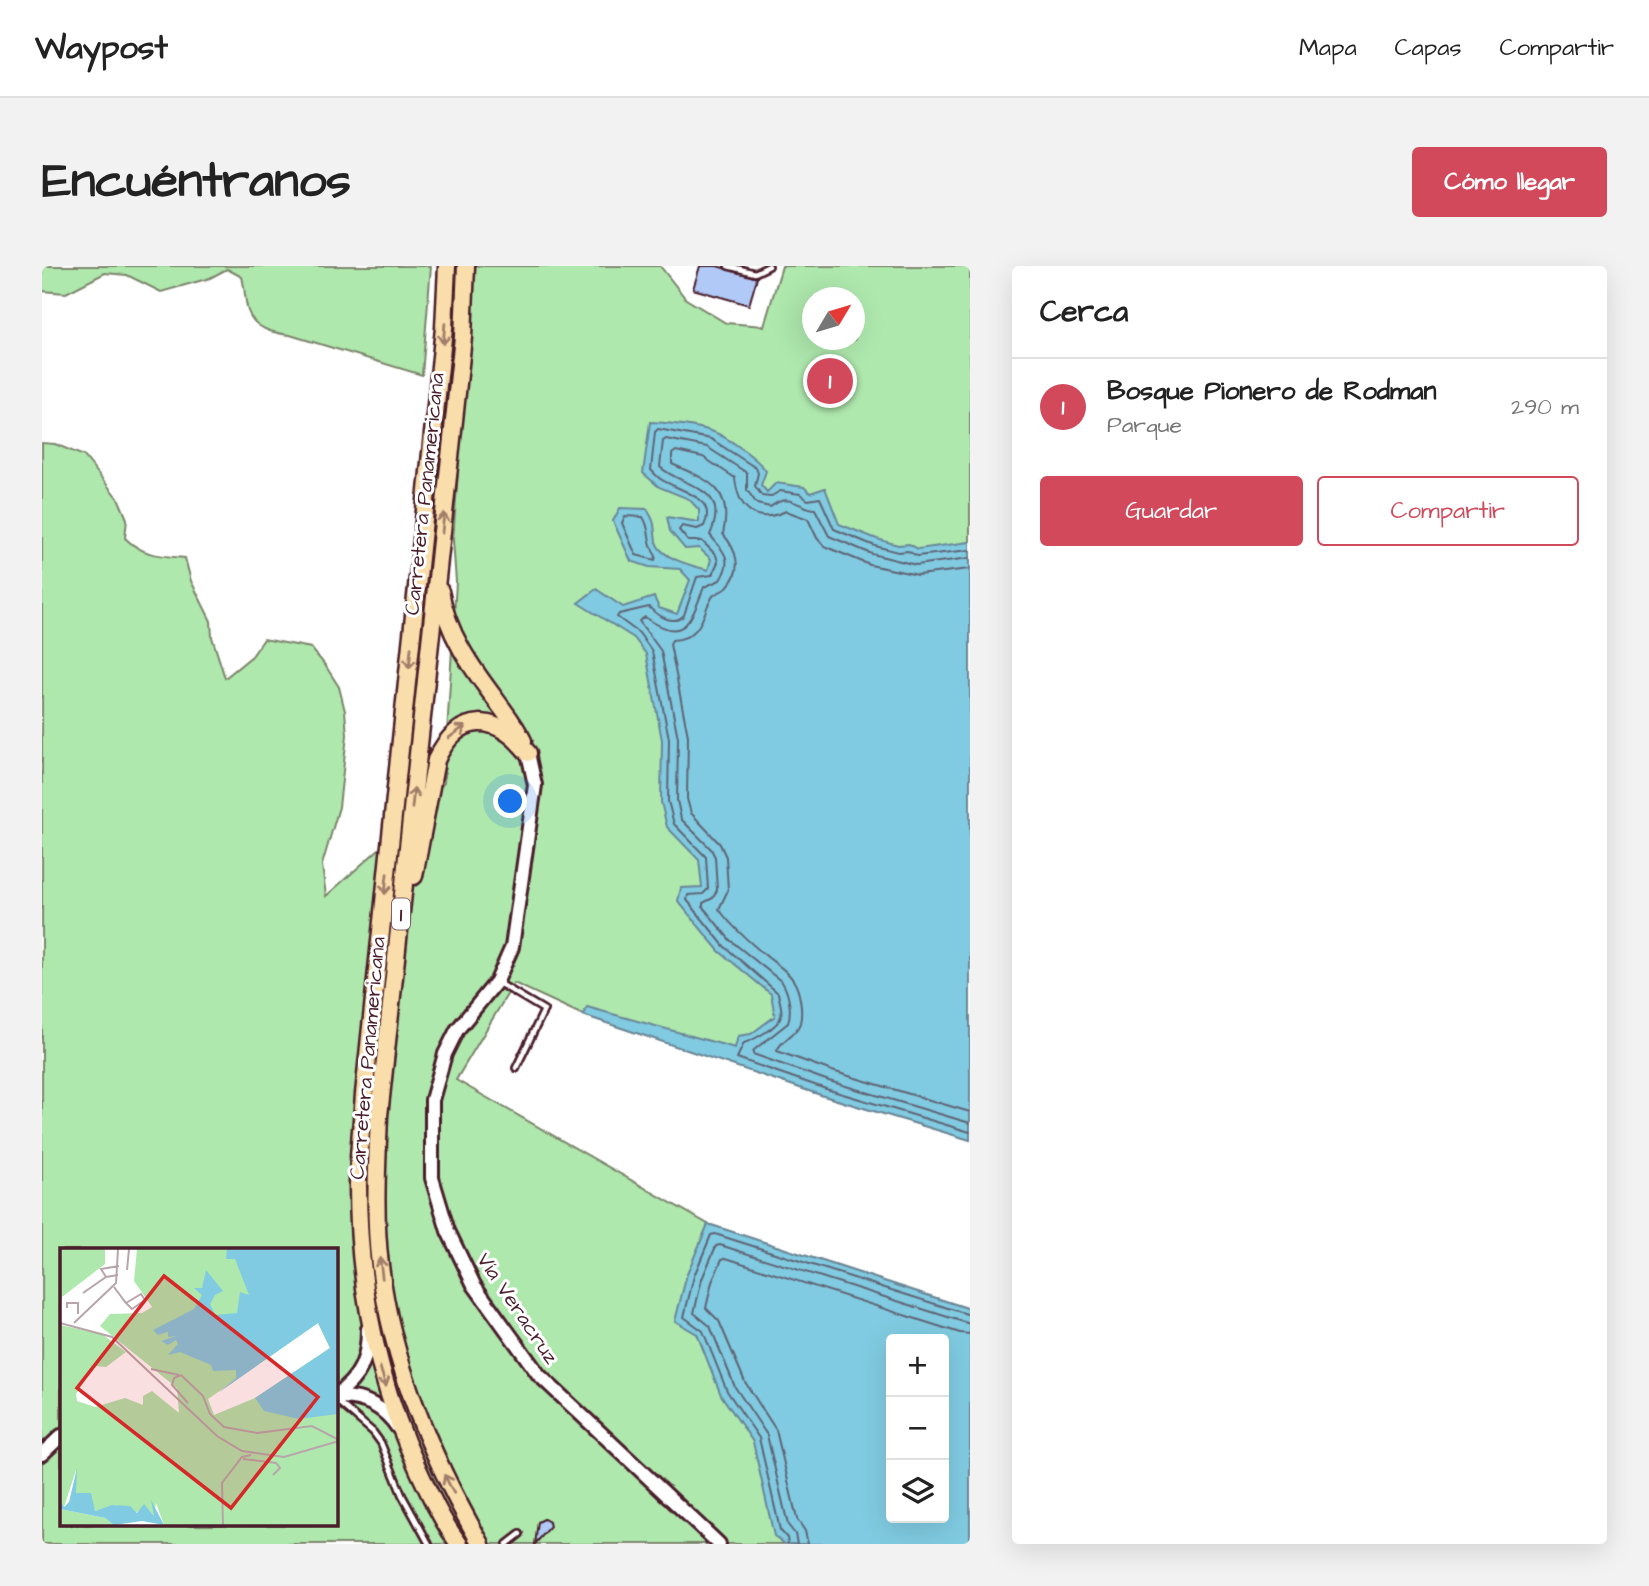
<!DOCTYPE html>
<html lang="es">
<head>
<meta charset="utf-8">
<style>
  :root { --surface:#fff; --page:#f2f2f2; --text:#222; --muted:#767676; --line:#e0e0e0; --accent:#d1495b }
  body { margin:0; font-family:"Architects Daughter",sans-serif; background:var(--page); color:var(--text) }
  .controls { position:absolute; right:21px; bottom:21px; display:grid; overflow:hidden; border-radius:7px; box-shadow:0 7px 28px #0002 }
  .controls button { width:63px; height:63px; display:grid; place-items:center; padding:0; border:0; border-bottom:2px solid var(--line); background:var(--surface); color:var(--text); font:35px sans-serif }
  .compass { position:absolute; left:760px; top:21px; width:63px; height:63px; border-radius:50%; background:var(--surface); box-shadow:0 7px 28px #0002; rotate:52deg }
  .you { position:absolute; left:469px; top:536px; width:24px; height:24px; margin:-18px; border:5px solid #fff; border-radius:50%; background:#1a73e8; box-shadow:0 0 0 10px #1a73e833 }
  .badge { display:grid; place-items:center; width:46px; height:46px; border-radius:50%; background:var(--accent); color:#fff; font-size:23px; font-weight:700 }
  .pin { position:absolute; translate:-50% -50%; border:4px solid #fff; box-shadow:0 2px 7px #0006 }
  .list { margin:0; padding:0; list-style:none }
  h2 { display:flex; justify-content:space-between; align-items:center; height:91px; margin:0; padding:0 28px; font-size:30px }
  h2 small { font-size:23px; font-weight:400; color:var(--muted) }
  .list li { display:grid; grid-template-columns:46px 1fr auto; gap:21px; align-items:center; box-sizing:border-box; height:98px; padding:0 28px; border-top:2px solid var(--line) }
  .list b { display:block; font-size:26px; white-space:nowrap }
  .list p { margin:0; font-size:23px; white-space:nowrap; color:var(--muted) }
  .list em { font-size:23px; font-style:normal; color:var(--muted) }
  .actions { display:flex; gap:14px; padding:21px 28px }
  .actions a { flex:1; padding:16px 0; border:2px solid var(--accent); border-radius:7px; text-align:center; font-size:24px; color:var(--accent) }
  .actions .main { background:var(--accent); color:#fff }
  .icon { flex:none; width:38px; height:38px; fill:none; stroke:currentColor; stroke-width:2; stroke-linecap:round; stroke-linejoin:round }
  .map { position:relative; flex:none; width:928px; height:1278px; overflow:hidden; border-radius:7px }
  header { display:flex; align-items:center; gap:42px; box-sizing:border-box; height:98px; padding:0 35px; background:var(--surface); border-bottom:2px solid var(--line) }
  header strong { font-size:33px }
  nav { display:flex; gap:38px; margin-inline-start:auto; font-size:24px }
  .intro { display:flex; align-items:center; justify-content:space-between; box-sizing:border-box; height:168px; padding:0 42px }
  h1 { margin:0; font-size:49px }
  .button { padding:18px 32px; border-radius:7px; background:var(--accent); color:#fff; font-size:24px; font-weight:700 }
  main { display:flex; gap:42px; padding:0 42px }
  aside { flex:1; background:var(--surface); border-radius:7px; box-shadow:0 7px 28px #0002 }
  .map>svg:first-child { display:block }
  .green { fill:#aee8ad; stroke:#7c846c; stroke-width:2; fill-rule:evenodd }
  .water { fill:#80cbe1; stroke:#6a8698; stroke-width:2; fill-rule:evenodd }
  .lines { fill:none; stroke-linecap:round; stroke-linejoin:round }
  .shore { stroke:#606474; stroke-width:2 }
  .building { fill:#b0c9f7; stroke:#4a1f2b; stroke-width:2 }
  .service-casing { stroke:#4a1f2b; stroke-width:10 }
  .tertiary-casing { stroke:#4a1f2b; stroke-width:18 }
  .trunk-casing { stroke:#4a1f2b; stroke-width:21 }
  .service { stroke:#fff; stroke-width:4.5 }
  .tertiary { stroke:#fff; stroke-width:12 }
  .trunk { stroke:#f9deab; stroke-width:16 }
  .oneway { stroke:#a27e6b }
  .labels { text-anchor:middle; stroke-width:6; stroke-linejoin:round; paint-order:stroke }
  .shield { fill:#fff; stroke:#80626b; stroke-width:2 }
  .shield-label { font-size:19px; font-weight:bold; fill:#4a1f2b }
  .street-label { font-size:21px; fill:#4a1f2b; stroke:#fff }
  .inset-road { fill:none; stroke:#b7a5aa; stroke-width:2 }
  .view { fill:#d62828; fill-opacity:0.15; stroke:#d62828; stroke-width:3.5 }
  .inset-edge { fill:none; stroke:#4a1f2b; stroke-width:3.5 }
</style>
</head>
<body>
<header>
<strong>Waypost</strong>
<nav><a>Mapa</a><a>Capas</a><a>Compartir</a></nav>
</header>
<div class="intro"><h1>Encuéntranos</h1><a class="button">Cómo llegar</a></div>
<main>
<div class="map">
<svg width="928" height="1278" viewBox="0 0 928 1278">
  <rect width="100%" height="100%" fill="#fff"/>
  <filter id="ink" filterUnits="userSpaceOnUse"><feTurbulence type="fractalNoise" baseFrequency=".0143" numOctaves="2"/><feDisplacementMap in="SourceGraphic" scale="14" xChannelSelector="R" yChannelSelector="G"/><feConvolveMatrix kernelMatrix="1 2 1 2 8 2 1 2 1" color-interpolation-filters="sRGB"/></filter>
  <g filter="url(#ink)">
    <!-- green -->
    <g class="green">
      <path d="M 0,0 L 389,0 L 380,109 L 248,69 C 231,67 212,63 206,45 C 203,36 203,22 200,11 L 185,3 L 168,12 L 119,26 L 85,9 L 63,7 L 24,27 L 0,25 Z"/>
      <path d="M 431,0 L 618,0 L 644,33 L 684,57 L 722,60 L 740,0 L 928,0 L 928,874 L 782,830 L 541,749 L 472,717 L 414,814 L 666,958 L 928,1043 L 928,1278 L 0,1278 L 0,177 L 13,178 L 42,190 L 77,234 L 85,253 L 83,272 C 101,290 119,290 143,292 L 149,315 L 169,355 L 170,371 L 183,412 L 210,390 L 222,373 L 269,382 L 283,399 L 297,421 L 303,445 L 305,469 L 297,541 L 280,599 L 284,630 L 337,583 L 402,517 L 414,316 L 411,274 ZM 771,32 L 813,32 L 813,74 L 771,74 ZM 19,984 L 294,984 L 294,1259 L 19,1259 ZM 849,1073 L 902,1073 L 902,1252 L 849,1252 Z"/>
    </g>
    <!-- water -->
    <g class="water">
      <path d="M 608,156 C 628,157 650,159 669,165 C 684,170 715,192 724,205 L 719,219 L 725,226 L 734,217 L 762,221 L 768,227 L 783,222 L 797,258 L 835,273 L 856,279 L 867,278 L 876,283 L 928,276 L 928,874 L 782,830 L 541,749 L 545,741 L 693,782 L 696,770 L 709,768 L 733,750 L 729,728 L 677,685 L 636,635 L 639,622 L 660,621 L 657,594 L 625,561 L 619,536 L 620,474 L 604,388 L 592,372 L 536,337 L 554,323 L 581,341 L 612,331 L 617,342 L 635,348 L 648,314 L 638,303 L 607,301 L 589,295 L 571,255 L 578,242 L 605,243 C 615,260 611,258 614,275 C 617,292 651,300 666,304 L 669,293 L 657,282 L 643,283 L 628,265 L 625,251 L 657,256 L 657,244 L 647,233 L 617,221 L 601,207 Z"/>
      <path d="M 666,958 L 928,1043 L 928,1278 L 743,1278 L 732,1270 L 711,1176 L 679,1129 L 655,1068 L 633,1055 L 645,1008 ZM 849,1073 L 902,1073 L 902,1252 L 849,1252 Z"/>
    </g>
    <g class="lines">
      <!-- shore -->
      <g class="shore">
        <path d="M 583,250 L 601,251 C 610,265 604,276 614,290 L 613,294 L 594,289 L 580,257 Z"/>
        <path d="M 928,284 L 875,290 L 866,285 L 856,286 L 833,280 L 792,263 L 778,232 L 766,234 L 758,228 L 738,225 L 728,231 L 720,230 L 713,220 L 716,207 L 714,202 L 669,173 L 616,163 L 613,166 L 609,204 C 613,208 617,213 622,215 C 639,225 676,232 662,260 L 655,263 L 640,260 L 637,264 L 646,275 L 660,275 L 674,289 L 676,296 L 670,309 L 655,311 L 642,349 C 632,361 615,349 607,341 L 577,348 L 575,351 L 597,367 L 610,385 L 627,473 L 626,535 L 632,558 L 664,591 L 666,623 L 661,628 L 646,629 L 645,634 L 682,680 L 736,727 C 737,733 741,744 739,750 C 737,761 711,774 702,777 L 695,792 L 784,823 L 928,866"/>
        <path d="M 928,292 L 874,299 L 830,288 L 787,270 L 773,243 C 762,243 750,231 739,235 C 735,236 732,239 728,241 L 715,238 L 705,224 L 705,207 L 665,181 L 624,173 L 621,175 L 618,201 C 641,222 690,220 668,269 C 681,285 692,292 678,314 L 662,321 C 649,354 643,380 603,351 L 597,355 L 619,385 L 636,472 L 635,534 L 639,553 L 669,583 L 673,591 L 675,624 L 671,632 L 661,637 L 661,641 L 688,674 L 740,716 C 747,727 750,745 746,757 L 712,784 L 711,788 L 787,815 L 928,857"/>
        <path d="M 928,303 L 876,309 L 828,299 L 782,280 L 775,272 L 766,253 L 744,245 C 714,259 696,243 693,212 L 661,191 L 634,185 L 630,188 L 630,198 C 665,214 692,221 681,268 C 694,283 702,303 685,321 C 681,326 675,326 671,330 C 670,331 667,338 666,339 C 659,359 653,373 630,374 L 628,378 L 646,470 L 645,533 L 649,547 L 678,578 L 684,591 L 686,624 L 677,643 C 690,661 706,675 723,689 C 732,697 745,704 751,714 C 758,724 761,745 758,757 C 754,770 738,774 735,785 L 790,805 L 928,846"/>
        <path d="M 746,1278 L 745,1272 L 738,1264 L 717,1172 L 685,1125 L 661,1065 L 642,1051 L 652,1010 L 669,969 L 673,968 L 928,1049"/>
        <path d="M 755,1278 L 753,1268 L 746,1259 L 725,1169 L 693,1121 L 668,1060 L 652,1047 L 660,1013 L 674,980 L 678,979 L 928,1058"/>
        <path d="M 766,1278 L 763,1265 L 755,1253 L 734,1164 L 703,1116 L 677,1055 L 664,1042 L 670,1016 L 680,993 L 684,992 L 918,1067 L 928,1068"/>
      </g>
    </g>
    <!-- building -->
    <g class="building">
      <path d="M 658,0 L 675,0 L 715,12 L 707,39 L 651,23 Z"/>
      <path d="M 502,1253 L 507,1256 L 508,1261 L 493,1278 L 496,1256 Z"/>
    </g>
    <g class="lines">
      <defs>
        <g id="service">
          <path d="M 686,0 L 713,7 L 727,0"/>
          <path d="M 455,716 L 502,744 L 474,802"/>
          <path d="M 295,1135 L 331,1166 L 339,1177 L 360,1229 L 387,1278"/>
          <path d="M 465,1278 L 478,1268"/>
        </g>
        <g id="tertiary">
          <path d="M 486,487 L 493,519 L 470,681 L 455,715 L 415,764 L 403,788 L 390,834 L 390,912 L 406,965 L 432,1019 L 497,1109 L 677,1278"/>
          <path d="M 294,1129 C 319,1111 326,1093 326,1063"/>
          <path d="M 294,1131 C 320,1130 341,1139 356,1162"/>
          <path d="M 0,1188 L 19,1170"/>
        </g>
        <g id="trunk">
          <path d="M 405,0 L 402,62 L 322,828 C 320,858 316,888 316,919 C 316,1018 334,1113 376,1203 C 388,1229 400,1255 417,1278"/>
          <path d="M 424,0 L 421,71 L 337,850 C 335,900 332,950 338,999 C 350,1099 390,1192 439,1278"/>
          <path d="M 398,325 C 405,367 429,401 454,434 C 464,448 474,460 481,475"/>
          <path d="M 372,610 L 394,494 C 417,445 454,447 486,487"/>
        </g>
      </defs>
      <!-- service casing -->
      <use href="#service" class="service-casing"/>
      <!-- tertiary casing -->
      <use href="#tertiary" class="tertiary-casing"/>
      <!-- trunk casing -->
      <use href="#trunk" class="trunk-casing"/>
      <!-- service -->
      <use href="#service" class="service"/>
      <!-- tertiary -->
      <use href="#tertiary" class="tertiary"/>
      <!-- trunk -->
      <use href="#trunk" class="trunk"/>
    </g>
    <!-- one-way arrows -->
    <defs><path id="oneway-shaft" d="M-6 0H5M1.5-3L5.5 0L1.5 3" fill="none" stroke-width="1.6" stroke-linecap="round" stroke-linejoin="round" transform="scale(1.75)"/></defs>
    <g class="oneway">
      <use href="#oneway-shaft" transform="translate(402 68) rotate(95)"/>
      <use href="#oneway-shaft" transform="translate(401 257) rotate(-84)"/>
      <use href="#oneway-shaft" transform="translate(368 392) rotate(96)"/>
      <use href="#oneway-shaft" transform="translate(415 466) rotate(-36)"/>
      <use href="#oneway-shaft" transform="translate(371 532) rotate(-84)"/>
      <use href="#oneway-shaft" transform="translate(344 618) rotate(96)"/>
      <use href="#oneway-shaft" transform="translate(339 1002) rotate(-97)"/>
      <use href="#oneway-shaft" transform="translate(341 1111) rotate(73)"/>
      <use href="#oneway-shaft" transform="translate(407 1218) rotate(-117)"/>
    </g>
  </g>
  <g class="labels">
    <!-- shield labels -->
    <rect class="shield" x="350" y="632.5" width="18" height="31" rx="5"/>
    <g class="shield-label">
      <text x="359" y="655">1</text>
    </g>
    <!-- street labels -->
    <g class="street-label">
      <text transform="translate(382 228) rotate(-84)" y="7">Carretera Panamericana</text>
      <text transform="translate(325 792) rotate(-85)" y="7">Carretera Panamericana</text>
      <text transform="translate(476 1042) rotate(56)" y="7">Vía Veracruz</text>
    </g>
  </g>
  <!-- overview -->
  <g transform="translate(18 982)">
    <rect width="278" height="278" fill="#fff"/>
    <path d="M 0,1 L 45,1 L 45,16 L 2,49 L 0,60 ZM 77,1 L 278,1 L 278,277 L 104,277 L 96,255 L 94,268 L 88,261 L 73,265 L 55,257 L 35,263 L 32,254 L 16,245 L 16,222 L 4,259 L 0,252 L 0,77 L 42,86 L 66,104 L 46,119 L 35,118 L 16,146 L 17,153 L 35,159 L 65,150 L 83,157 L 83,148 L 92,143 L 119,165 L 117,140 L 40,78 L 50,66 L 82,65 L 92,59 L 74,33 ZM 258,75 L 270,100 L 195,150 L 154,167 L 148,151 ZM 0,261 L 45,270 L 54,277 L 0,277 Z" fill="#aee8ad" fill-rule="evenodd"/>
    <path d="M 167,1 L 278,1 L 278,166 L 239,171 L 204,163 L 195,150 L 270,100 L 258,75 L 158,145 L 176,130 L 176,122 L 153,123 L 151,117 L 120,104 L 108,107 L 118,96 L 116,92 L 108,97 L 101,93 L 116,88 L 108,89 L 108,84 L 98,87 L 93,82 L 134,61 L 142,47 L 134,40 L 142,40 L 146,22 L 163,43 L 155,47 L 150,56 L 155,67 L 177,65 L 180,44 L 189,47 L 175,11 L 166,11 ZM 17,220 L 16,245 L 31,245 L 35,263 L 52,257 L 70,258 L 77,265 L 84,256 L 94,268 L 91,252 L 104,277 L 82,273 L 54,277 L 45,270 L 0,261 L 0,252 L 4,259 L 9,254 Z" fill="#80cbe1"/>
    <path class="inset-road" d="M 67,22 L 69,1M 46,29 L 41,21 L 59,18M 54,39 L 66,55 L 72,61 L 85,52 L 81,46 L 66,55M 23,45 L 46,29 L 58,27M 7,60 L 7,55 L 18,55 L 18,66M 0,75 L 52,89 L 157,188 L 182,203 L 224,209 L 279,193M 14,75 L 56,35 L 58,1M 91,121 L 119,127M 121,127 L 143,148 L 150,166 L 164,179 L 197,185 L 252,178 L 279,192M 121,127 L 114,130 L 112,137 L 128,155M 183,211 L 216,215 L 220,220 L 213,227M 163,277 L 162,235 L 182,209 L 191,207"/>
    <path class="view" d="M 104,28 L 258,149 L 171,260 L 17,140 Z"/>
    <rect width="278" height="278" class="inset-edge"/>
  </g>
</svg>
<div class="controls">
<button>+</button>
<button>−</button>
<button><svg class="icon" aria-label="layers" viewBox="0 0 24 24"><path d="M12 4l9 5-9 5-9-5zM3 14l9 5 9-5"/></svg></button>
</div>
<svg class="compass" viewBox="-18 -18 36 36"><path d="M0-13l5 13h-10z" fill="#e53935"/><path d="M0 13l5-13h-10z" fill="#767676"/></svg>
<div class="you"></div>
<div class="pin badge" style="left:788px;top:115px">1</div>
</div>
<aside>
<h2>Cerca<small></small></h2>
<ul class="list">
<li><span class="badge">1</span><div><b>Bosque Pionero de Rodman</b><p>Parque</p></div><em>290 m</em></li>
</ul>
<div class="actions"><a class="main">Guardar</a><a>Compartir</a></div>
</aside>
</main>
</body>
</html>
